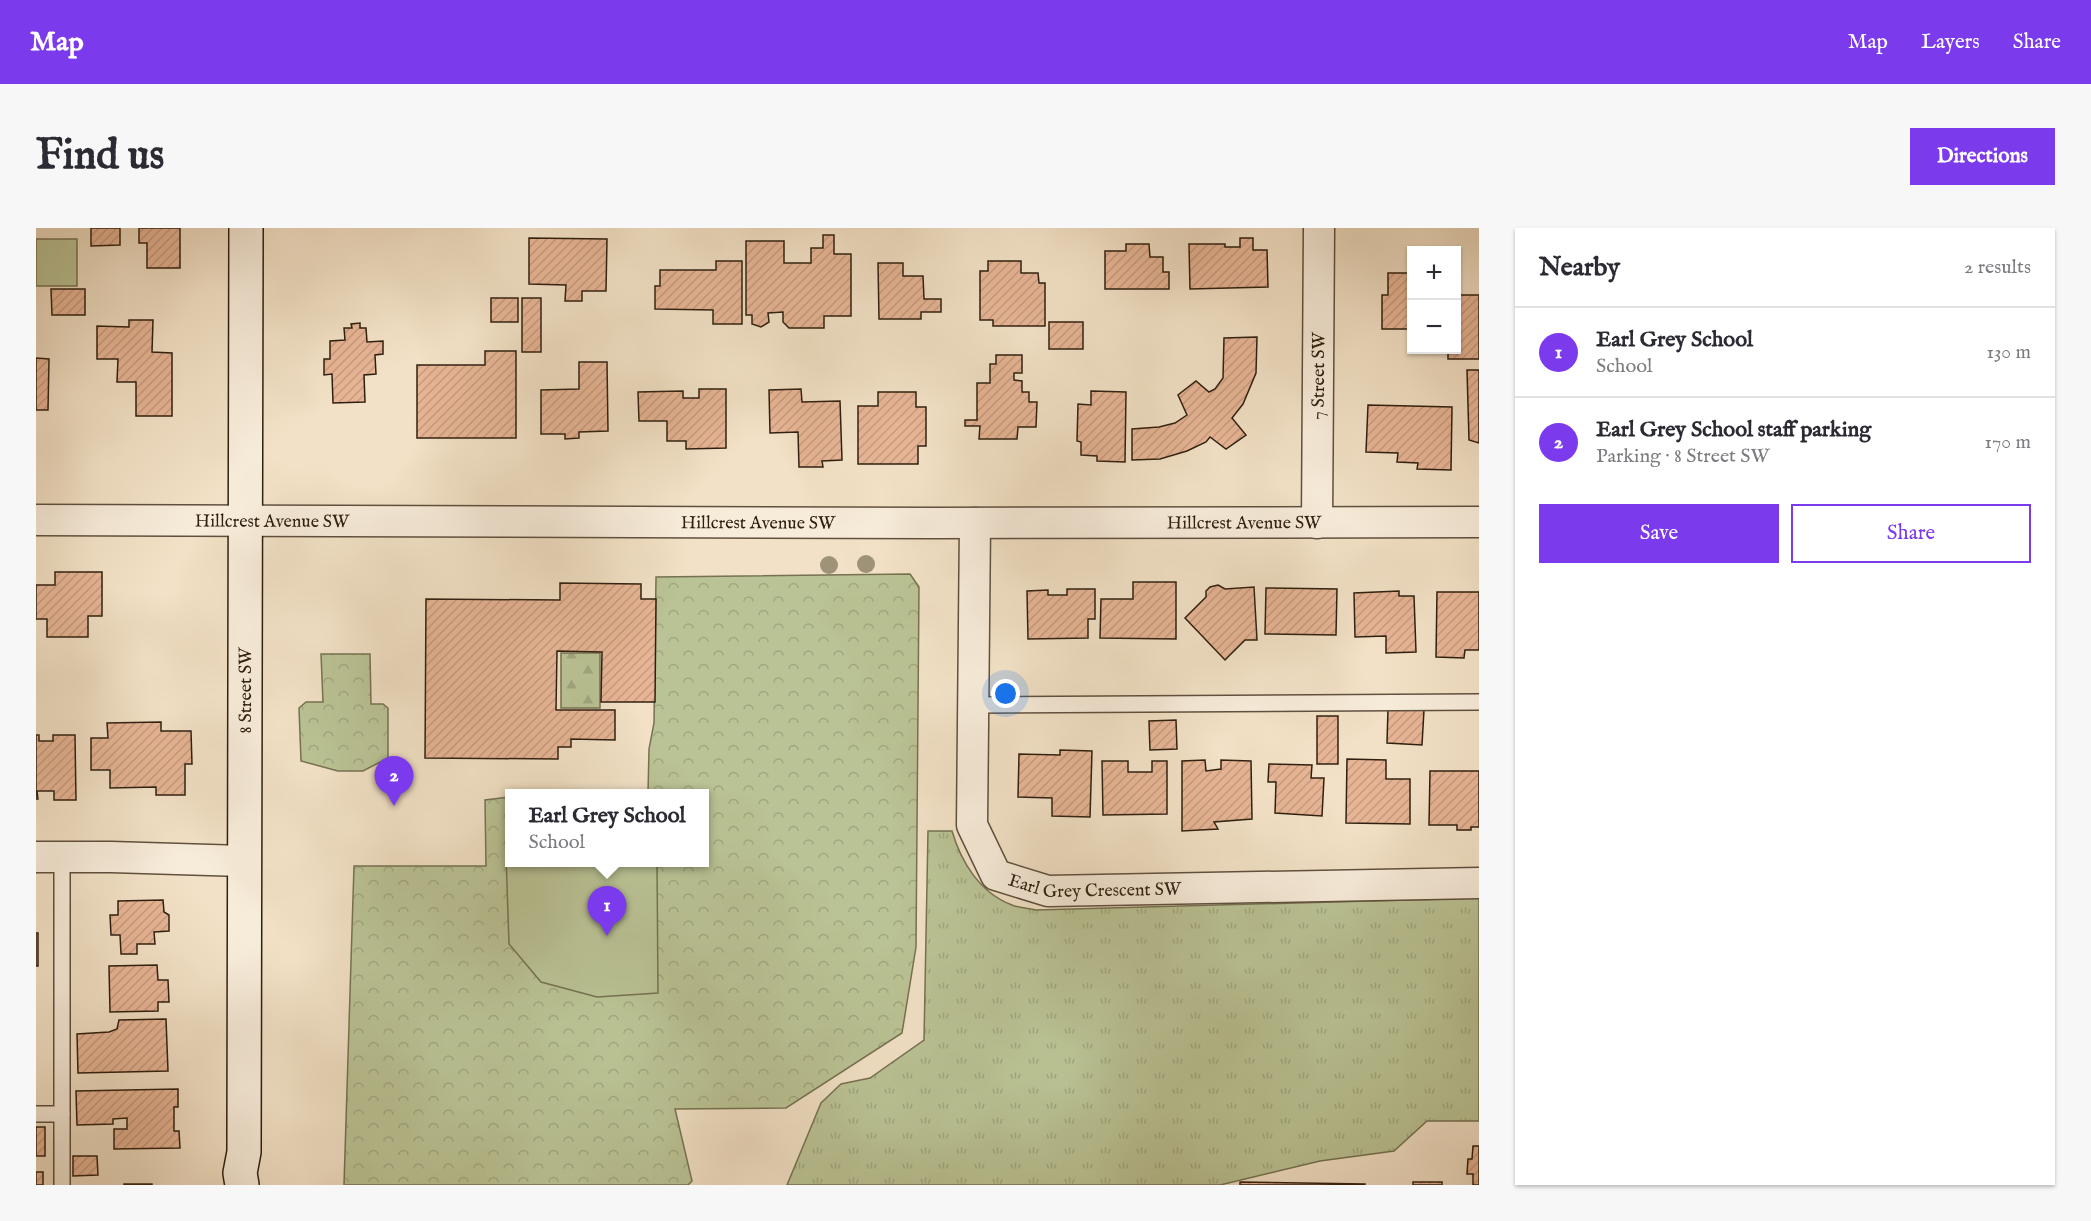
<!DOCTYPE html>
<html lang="en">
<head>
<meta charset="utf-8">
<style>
  :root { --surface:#fff; --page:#f7f7f7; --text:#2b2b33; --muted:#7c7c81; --line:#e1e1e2; --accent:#7c3aed }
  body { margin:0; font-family:"IM FELL English",serif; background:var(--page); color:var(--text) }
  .controls { position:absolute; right:18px; top:18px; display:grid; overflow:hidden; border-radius:0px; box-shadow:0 2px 4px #0004 }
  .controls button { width:54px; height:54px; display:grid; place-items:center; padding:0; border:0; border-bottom:2px solid var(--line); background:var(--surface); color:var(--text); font:30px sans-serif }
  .you { position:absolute; left:970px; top:466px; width:21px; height:21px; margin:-15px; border:4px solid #fff; border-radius:50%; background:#1a73e8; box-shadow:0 0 0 9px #1a73e833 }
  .badge { display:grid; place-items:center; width:39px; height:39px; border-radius:50%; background:var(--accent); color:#fff; font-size:20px; font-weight:700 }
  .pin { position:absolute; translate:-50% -50px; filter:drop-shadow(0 2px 3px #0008) }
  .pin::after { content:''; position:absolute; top:32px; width:21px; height:18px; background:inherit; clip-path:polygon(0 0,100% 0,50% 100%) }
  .popup { position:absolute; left:469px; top:561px; width:204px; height:78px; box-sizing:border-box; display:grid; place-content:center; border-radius:0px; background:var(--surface); filter:drop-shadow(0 2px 4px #0005); font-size:20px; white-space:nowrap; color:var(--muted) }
  .popup b { font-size:22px; color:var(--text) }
  .popup::after { content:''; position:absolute; left:50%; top:100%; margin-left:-12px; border:12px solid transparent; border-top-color:var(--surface) }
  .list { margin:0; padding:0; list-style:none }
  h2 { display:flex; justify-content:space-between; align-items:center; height:78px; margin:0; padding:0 24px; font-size:26px }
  h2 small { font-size:20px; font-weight:400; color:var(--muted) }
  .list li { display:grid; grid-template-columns:39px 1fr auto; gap:18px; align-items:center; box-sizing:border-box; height:90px; padding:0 24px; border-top:2px solid var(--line) }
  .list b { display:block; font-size:22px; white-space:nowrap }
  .list p { margin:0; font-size:20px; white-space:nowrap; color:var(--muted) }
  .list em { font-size:20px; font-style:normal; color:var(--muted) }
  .actions { display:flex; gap:12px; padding:18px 24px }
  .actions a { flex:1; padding:14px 0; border:2px solid var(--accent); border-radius:0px; text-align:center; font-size:21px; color:var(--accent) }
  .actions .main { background:var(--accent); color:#fff }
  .map { position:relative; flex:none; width:1443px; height:957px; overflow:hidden; border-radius:0px }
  header { display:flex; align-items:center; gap:36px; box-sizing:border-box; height:84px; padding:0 30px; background:var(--accent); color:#fff }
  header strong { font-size:28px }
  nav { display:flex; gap:33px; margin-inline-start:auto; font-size:21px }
  .intro { display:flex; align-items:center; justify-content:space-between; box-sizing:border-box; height:144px; padding:0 36px }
  h1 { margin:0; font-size:42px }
  .button { padding:15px 27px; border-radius:0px; background:var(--accent); color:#fff; font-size:21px; font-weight:700 }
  main { display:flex; gap:36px; padding:0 36px }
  aside { flex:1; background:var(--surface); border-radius:0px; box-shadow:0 2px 4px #0004 }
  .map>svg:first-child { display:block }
  .grass { fill:url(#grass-tufts); stroke:#757252; stroke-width:1.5 }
  .forest { fill:url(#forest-firs); stroke:#757252; stroke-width:1.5 }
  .park { fill:url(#park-crowns); stroke:#757252; stroke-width:1.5 }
  .garden { fill:#bac395; stroke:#757252; stroke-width:1.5 }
  .building { fill:url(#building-hatch); stroke:#302010; stroke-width:1.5 }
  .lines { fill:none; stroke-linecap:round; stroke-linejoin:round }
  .lane-casing { stroke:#60503e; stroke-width:18 }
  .street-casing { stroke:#60503e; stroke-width:33 }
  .secondary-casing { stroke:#302010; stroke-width:36 }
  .lane { stroke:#f7ecda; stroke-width:15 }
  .street { stroke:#f7ecda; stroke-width:30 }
  .secondary { stroke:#f7ecda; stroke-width:33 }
  .tree { fill:#9e9278 }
  .labels { text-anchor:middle; stroke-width:4.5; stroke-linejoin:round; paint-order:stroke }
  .street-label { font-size:18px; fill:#302010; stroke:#f7ecda }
</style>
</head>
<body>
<header>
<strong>Map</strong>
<nav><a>Map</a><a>Layers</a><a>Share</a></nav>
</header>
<div class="intro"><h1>Find us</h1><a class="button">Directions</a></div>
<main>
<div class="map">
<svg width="1443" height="957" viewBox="0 0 1443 957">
  <defs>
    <pattern id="grass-tufts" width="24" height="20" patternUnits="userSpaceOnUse" patternTransform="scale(1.5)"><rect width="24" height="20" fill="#bac395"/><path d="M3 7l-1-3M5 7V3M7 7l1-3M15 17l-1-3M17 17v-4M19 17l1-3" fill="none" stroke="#a0a77f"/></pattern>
    <pattern id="forest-firs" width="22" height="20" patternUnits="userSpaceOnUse" patternTransform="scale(1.5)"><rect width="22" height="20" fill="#bac395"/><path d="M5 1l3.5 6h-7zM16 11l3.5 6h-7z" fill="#a0a77f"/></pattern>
    <pattern id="park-crowns" width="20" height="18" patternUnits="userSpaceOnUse" patternTransform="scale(1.5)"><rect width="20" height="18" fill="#bac395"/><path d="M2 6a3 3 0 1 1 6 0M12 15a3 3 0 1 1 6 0" fill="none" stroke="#a0a77f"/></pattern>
    <pattern id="building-hatch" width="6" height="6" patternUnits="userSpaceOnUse" patternTransform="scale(1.5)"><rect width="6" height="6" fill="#e7b595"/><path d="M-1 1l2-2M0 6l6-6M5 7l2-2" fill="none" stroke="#c69b7f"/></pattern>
  </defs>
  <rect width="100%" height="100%" fill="#f2e1c6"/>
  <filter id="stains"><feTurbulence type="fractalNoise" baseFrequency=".00333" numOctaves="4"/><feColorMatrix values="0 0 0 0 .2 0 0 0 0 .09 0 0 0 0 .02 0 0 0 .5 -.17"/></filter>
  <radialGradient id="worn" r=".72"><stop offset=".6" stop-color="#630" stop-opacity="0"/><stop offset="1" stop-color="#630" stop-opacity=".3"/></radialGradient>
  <!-- grass -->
  <path class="grass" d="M 892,603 L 916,603 C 925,634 944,665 976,677 C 983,680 992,680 1000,682 L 1443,670 L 1443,893 L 1391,893 L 1358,923 L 1284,933 L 1184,957 L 751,957 L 785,875 L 805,856 L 834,850 L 888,812 Z"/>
  <!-- forest -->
  <rect class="forest" x="525" y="425" width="39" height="55"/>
  <!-- park -->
  <g class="park">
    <path d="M 874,346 L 883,359 L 880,719 L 866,805 L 750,880 L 639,881 L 656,953 L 652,957 L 308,957 L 318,638 L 450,638 L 449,572 L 473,569 L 474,634 L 668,634 L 668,566 L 612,565 L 613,521 L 618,495 L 620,349 Z"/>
    <path d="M 285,426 L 334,426 L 335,476 L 347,476 L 352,480 L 352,530 L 327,543 L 302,543 L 265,533 L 263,480 L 270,474 L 287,474 Z"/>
  </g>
  <!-- garden -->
  <g class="garden">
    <rect x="0" y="11" width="41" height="47"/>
    <path d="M 470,627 L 473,627 L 474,634 L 621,635 L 622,765 L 561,769 L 505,754 L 473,716 Z"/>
  </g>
  <!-- building -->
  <g class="building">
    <path d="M 55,0 L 84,0 L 84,17 L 55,18 Z"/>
    <path d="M 103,0 L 144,0 L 144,40 L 111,40 L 111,15 L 103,15 Z"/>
    <path d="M 787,7 L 798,7 L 798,26 L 815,26 L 815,88 L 788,88 L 788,100 L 753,100 L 747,94 L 747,84 L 732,85 L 733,94 L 725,99 L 716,96 L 716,87 L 710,87 L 710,13 L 748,13 L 748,35 L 775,35 L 775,20 L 787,20 Z"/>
    <path d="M 493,10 L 571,11 L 570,63 L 546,63 L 546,73 L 529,73 L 530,57 L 493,56 Z"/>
    <path d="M 1204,10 L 1217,10 L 1217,22 L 1231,22 L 1232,59 L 1154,61 L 1153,16 L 1189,16 L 1189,19 L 1204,19 Z"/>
    <path d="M 1090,16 L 1113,16 L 1114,29 L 1127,29 L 1127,44 L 1133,44 L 1133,61 L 1069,61 L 1069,23 L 1090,23 Z"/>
    <path d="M 680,33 L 706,33 L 706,96 L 677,96 L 677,82 L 619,81 L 619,58 L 624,58 L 624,42 L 680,42 Z"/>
    <path d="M 952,33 L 985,33 L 985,45 L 1002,45 L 1003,55 L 1009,55 L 1009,98 L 957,98 L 957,92 L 944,92 L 944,43 L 952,43 Z"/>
    <path d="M 842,35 L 867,35 L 867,48 L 887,48 L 888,71 L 905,71 L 905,84 L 885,84 L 885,91 L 843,91 Z"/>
    <path d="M 1352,45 L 1376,45 L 1376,101 L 1346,101 L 1346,67 L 1352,67 Z"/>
    <path d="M 15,61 L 49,61 L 49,87 L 16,87 Z"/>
    <path d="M 1420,67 L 1443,67 L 1443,131 L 1412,131 L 1412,122 L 1420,122 Z"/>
    <rect x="455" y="70" width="27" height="24"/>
    <rect x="486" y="70" width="19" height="54"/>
    <path d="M 93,92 L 117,92 L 116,124 L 136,125 L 136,188 L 100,188 L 100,154 L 81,154 L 82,131 L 61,131 L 61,98 L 93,99 Z"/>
    <rect x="1013" y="94" width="34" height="27"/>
    <path d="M 324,95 L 324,100 L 330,100 L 331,114 L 347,113 L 347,126 L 339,127 L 340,146 L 328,147 L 329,174 L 297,175 L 296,146 L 288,147 L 288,131 L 294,131 L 294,113 L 309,112 L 308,100 L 316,100 L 315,96 Z"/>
    <path d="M 1221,109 L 1220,145 L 1207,176 L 1196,190 L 1210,207 L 1190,221 L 1174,209 L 1170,214 L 1151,223 L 1124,231 L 1096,232 L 1096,201 L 1123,199 L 1139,195 L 1151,187 L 1142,167 L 1160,153 L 1173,164 L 1179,161 L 1187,150 L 1188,110 Z"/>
    <path d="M 449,123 L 480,123 L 480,210 L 381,210 L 381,137 L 449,137 Z"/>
    <path d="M 960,127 L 986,127 L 986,145 L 978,145 L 978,152 L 986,153 L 986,164 L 993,164 L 993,174 L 1001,174 L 1000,199 L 982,199 L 981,211 L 943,211 L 944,198 L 929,198 L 929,192 L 941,192 L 941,155 L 954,155 L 954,136 L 960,136 Z"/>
    <path d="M 0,130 L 13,131 L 12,182 L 0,182 Z"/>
    <path d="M 543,134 L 571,134 L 572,203 L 543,204 L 543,210 L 529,211 L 529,206 L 505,206 L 505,162 L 543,161 Z"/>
    <path d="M 1431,142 L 1443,142 L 1443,215 L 1433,212 Z"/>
    <path d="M 663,161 L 690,161 L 690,220 L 650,221 L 650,213 L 631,213 L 631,193 L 603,193 L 602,164 L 647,163 L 647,170 L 663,170 Z"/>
    <path d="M 765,161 L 766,174 L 804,173 L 806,232 L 786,233 L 787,239 L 763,239 L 762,204 L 734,205 L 733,162 Z"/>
    <path d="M 1055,163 L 1090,164 L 1089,234 L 1061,233 L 1061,228 L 1045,227 L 1045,214 L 1041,213 L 1042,176 L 1055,177 Z"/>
    <path d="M 842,164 L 880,164 L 880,179 L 890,179 L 890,218 L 882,218 L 882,236 L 822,236 L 822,178 L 842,178 Z"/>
    <path d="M 1332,177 L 1416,179 L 1415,242 L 1381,241 L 1382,235 L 1361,234 L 1362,225 L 1330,224 Z"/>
    <path d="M 19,344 L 66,344 L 66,388 L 52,388 L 52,409 L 11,409 L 11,391 L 0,391 L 0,357 L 19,357 Z"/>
    <path d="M 1097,354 L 1140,354 L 1140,411 L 1064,410 L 1065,371 L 1097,371 Z"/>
    <path d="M 524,355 L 605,356 L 605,371 L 620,371 L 619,474 L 565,474 L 566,424 L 521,423 L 520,482 L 579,482 L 579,512 L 535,511 L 535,519 L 522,519 L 522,531 L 389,530 L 390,371 L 524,372 Z"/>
    <path d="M 1182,357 L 1189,361 L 1218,359 L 1221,412 L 1209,412 L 1189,432 L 1149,390 L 1170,369 L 1170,363 L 1174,359 Z"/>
    <path d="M 1230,360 L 1301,361 L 1300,407 L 1229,406 Z"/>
    <path d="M 1031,361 L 1059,361 L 1059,391 L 1052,391 L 1052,410 L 992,411 L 991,363 L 1012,362 L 1012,367 L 1031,367 Z"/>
    <path d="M 1363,363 L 1363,368 L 1378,368 L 1380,424 L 1350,425 L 1350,408 L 1319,409 L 1318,365 Z"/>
    <path d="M 1401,364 L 1443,364 L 1443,422 L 1429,422 L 1428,430 L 1400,429 Z"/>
    <path d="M 1352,481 L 1388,482 L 1386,517 L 1351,515 Z"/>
    <rect x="1281" y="488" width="21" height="48"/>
    <path d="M 1140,492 L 1141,521 L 1114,522 L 1113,493 Z"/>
    <path d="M 125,494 L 125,503 L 155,503 L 156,536 L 149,536 L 149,567 L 120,567 L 120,559 L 74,560 L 74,542 L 55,542 L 55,510 L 72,510 L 71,495 Z"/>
    <path d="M 0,507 L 3,507 L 3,513 L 17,513 L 17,507 L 39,507 L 40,572 L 18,572 L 18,563 L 1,563 L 2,571 L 0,571 Z"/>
    <path d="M 1024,522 L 1056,523 L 1054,589 L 1016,588 L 1016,570 L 982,569 L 983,526 L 1024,527 Z"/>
    <path d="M 1311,531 L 1350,532 L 1350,551 L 1374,551 L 1374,596 L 1310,595 Z"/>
    <path d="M 1169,532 L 1170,543 L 1185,541 L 1185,532 L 1215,533 L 1216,591 L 1178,594 L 1182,601 L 1146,603 L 1146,533 Z"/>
    <path d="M 1066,533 L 1092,533 L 1092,544 L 1116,544 L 1116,533 L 1131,533 L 1131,586 L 1067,587 Z"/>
    <path d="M 1233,536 L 1276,537 L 1275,550 L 1288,550 L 1286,588 L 1239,585 L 1240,554 L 1232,554 Z"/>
    <path d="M 1394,543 L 1443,543 L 1443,599 L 1435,599 L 1435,602 L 1421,602 L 1421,597 L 1393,597 Z"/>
    <path d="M 127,672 L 128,684 L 133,687 L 133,703 L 118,704 L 119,716 L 101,716 L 101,726 L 85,726 L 84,707 L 75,707 L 74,687 L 82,687 L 82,673 Z"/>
    <rect x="0" y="705" width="2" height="33"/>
    <path d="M 121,737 L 122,752 L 132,752 L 133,774 L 122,774 L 122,783 L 74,784 L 73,738 Z"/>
    <path d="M 130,791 L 132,843 L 42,845 L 41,806 L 73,804 L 81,801 L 83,792 Z"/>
    <path d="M 142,861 L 142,879 L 138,879 L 138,903 L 143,903 L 144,920 L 78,921 L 78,901 L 91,901 L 91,890 L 77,891 L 77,896 L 41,897 L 40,863 Z"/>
    <rect x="0" y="899" width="9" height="29"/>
    <path d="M 1437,918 L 1443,918 L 1443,957 L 1437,957 L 1437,946 L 1431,946 L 1432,931 L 1436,931 Z"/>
    <path d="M 37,928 L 61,928 L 62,947 L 37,948 Z"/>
    <rect x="0" y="944" width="7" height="13"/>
    <path d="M 1204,954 L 1329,956 L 1329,957 L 1204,957 Z"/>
    <rect x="1377" y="954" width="29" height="3"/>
    <rect x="88" y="956" width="28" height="1"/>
  </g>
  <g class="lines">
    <defs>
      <g id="lane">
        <path d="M 937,477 L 1443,474"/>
        <path d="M 0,886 L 26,886"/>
        <path d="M 26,957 L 26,629"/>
      </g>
      <g id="street">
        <path id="s1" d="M 0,292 L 899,295 L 1443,294"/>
        <path id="s2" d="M 939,295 L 936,597 L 960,647 L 1012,663 L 1443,655"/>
        <path id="s3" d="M 1281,295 L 1283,0"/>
        <path d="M 0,629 L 75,629 L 207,633"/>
      </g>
      <g id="secondary">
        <path id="s4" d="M 206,957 L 204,945 L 208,924 L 210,0"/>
      </g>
    </defs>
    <!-- lane casing -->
    <use href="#lane" class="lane-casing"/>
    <!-- street casing -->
    <use href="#street" class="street-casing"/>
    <!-- secondary casing -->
    <use href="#secondary" class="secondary-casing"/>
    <!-- lane -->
    <use href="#lane" class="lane"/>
    <!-- street -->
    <use href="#street" class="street"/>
    <!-- secondary -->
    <use href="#secondary" class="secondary"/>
  </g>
  <!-- trees -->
  <g class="tree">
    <circle cx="830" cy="336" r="9"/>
    <circle cx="793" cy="337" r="9"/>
  </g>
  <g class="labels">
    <!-- street labels -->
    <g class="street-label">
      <text dy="6" stroke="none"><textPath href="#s3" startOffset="147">7 Street SW</textPath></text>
      <text dy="6" stroke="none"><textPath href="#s1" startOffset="236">Hillcrest Avenue SW</textPath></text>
      <text dy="6" stroke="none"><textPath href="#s1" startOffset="722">Hillcrest Avenue SW</textPath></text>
      <text dy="6" stroke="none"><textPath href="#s1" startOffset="1208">Hillcrest Avenue SW</textPath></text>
      <text dy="6" stroke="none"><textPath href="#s4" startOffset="495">8 Street SW</textPath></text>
      <text dy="6" stroke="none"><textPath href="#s2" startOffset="458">Earl Grey Crescent SW</textPath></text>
    </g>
  </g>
  <rect width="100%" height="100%" filter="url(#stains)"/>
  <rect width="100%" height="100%" fill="url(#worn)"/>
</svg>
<div class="controls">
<button>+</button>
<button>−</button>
</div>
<div class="you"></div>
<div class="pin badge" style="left:571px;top:708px">1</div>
<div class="popup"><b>Earl Grey School</b>School</div>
<div class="pin badge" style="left:358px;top:578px">2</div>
</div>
<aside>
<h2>Nearby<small>2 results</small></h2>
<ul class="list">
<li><span class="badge">1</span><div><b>Earl Grey School</b><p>School</p></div><em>130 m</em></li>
<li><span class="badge">2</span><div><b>Earl Grey School staff parking</b><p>Parking · 8 Street SW</p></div><em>170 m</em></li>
</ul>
<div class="actions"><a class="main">Save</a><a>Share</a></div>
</aside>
</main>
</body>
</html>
